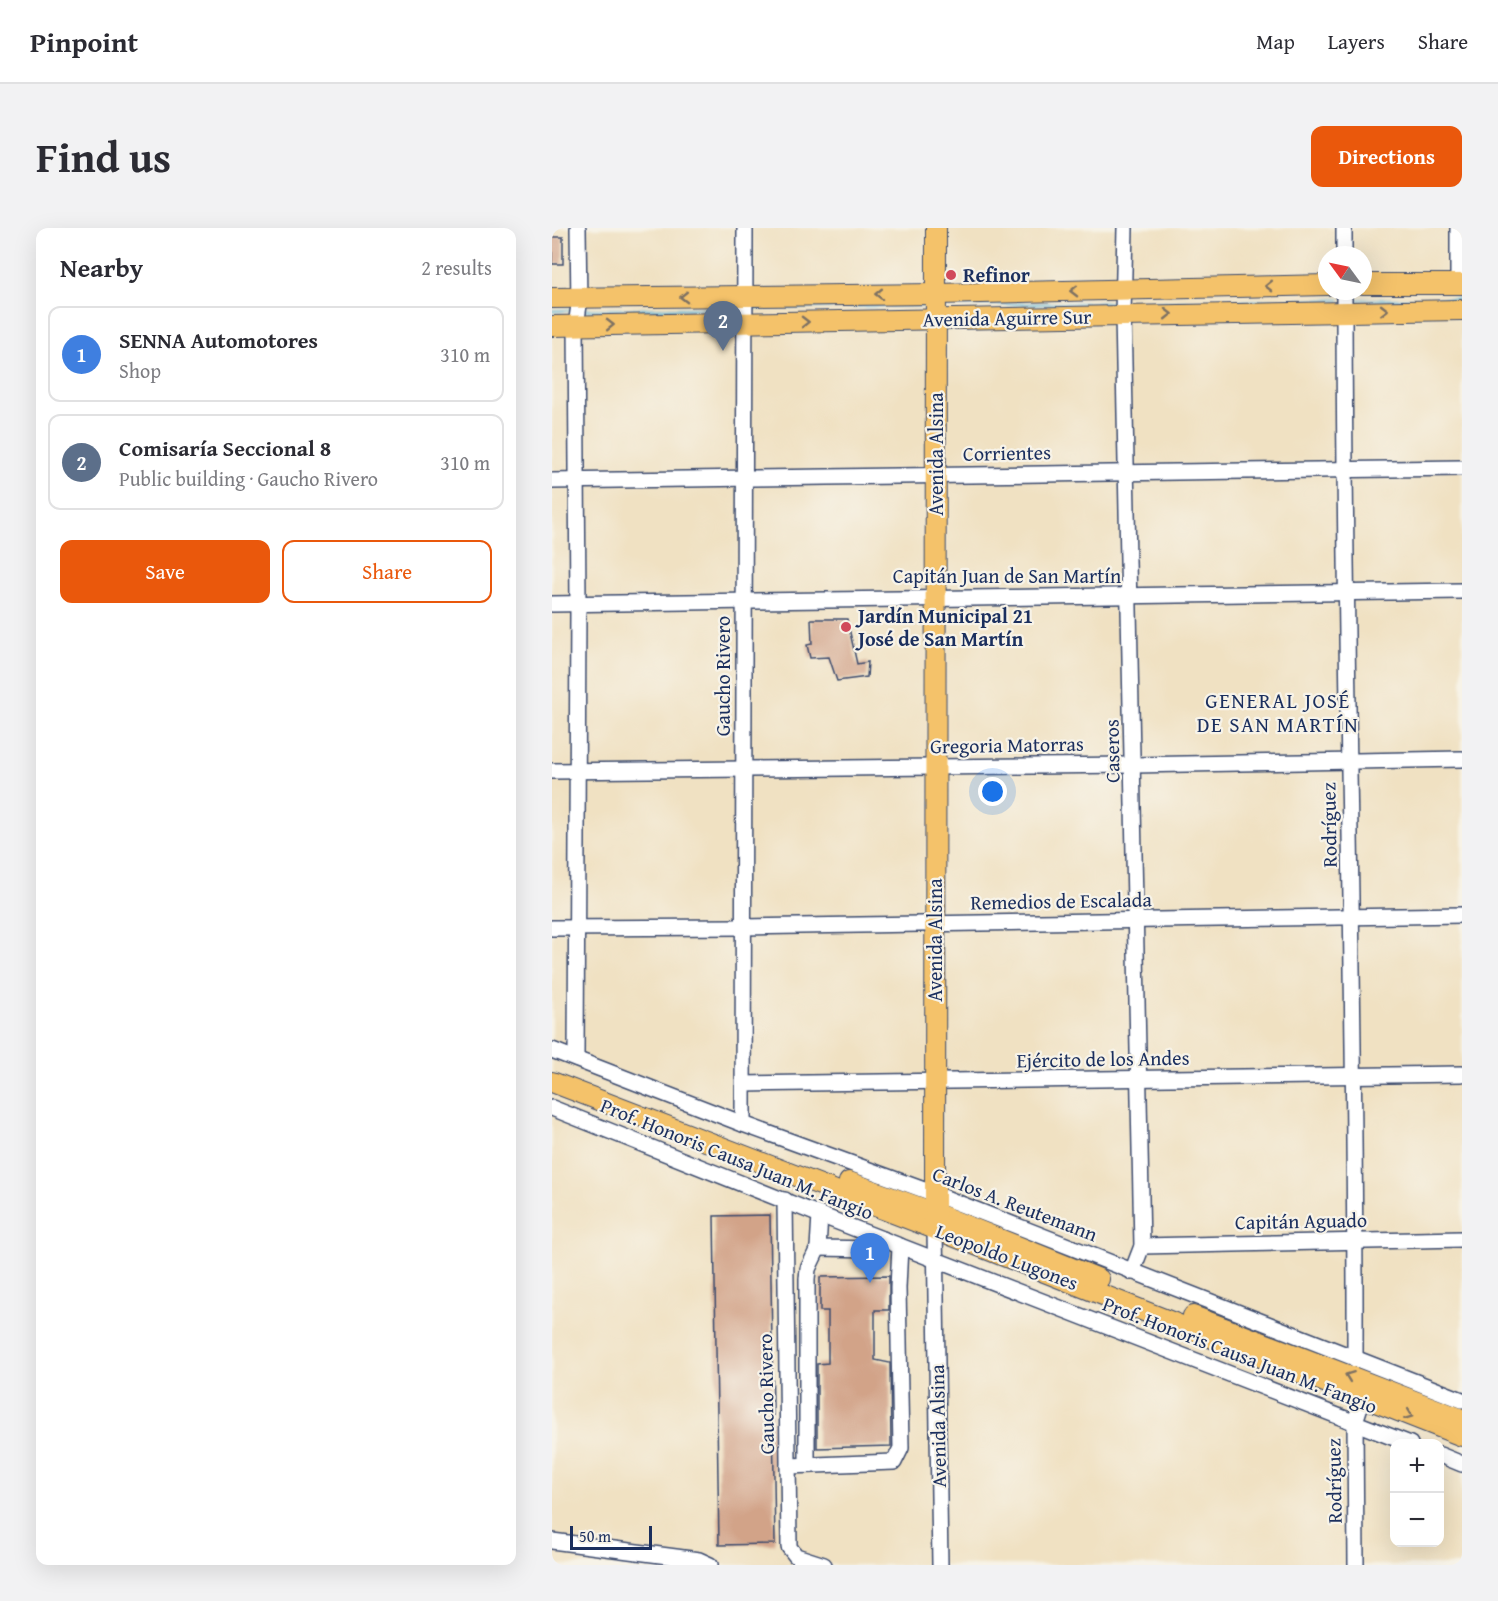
<!DOCTYPE html>
<html lang="en">
<head>
<meta charset="utf-8">
<style>
  :root { --surface:#fff; --page:#f2f2f3; --text:#2b2b33; --muted:#7c7c81; --line:#e1e1e2; --accent:#ea580c }
  body { margin:0; font-family:"Gentium Book Plus",serif; background:var(--page); color:var(--text) }
  .controls { position:absolute; right:18px; bottom:18px; display:grid; overflow:hidden; border-radius:12px; box-shadow:0 6px 24px #0002 }
  .controls button { width:54px; height:54px; display:grid; place-items:center; padding:0; border:0; border-bottom:2px solid var(--line); background:var(--surface); color:var(--text); font:30px sans-serif }
  .compass { position:absolute; left:766px; top:18px; width:54px; height:54px; border-radius:50%; background:var(--surface); box-shadow:0 6px 24px #0002; rotate:303deg }
  .scale { position:absolute; left:18px; bottom:15px; width:82px; box-sizing:border-box; padding-left:6px; border:3px solid #1b2f5e; border-top:0; font-size:16px; line-height:21px; white-space:nowrap; color:#1b2f5e; -webkit-text-stroke:4px #f7f3e8; paint-order:stroke }
  .you { position:absolute; left:441px; top:564px; width:21px; height:21px; margin:-15px; border:4px solid #fff; border-radius:50%; background:#1a73e8; box-shadow:0 0 0 9px #1a73e833 }
  .badge { display:grid; place-items:center; width:39px; height:39px; border-radius:50%; background:var(--accent); color:#fff; font-size:20px; font-weight:700 }
  .pin { position:absolute; translate:-50% -50px; filter:drop-shadow(0 2px 3px #0008) }
  .pin::after { content:''; position:absolute; top:32px; width:21px; height:18px; background:inherit; clip-path:polygon(0 0,100% 0,50% 100%) }
  .list { margin:0; padding:0; list-style:none }
  h2 { display:flex; justify-content:space-between; align-items:center; height:78px; margin:0; padding:0 24px; font-size:26px }
  h2 small { font-size:20px; font-weight:400; color:var(--muted) }
  .list li { display:grid; grid-template-columns:39px 1fr auto; gap:18px; align-items:center; box-sizing:border-box; height:96px; margin:0 12px 12px; padding:0 12px; border:2px solid var(--line); border-radius:12px }
  .list b { display:block; font-size:22px; white-space:nowrap }
  .list p { margin:0; font-size:20px; white-space:nowrap; color:var(--muted) }
  .list em { font-size:20px; font-style:normal; color:var(--muted) }
  .actions { display:flex; gap:12px; padding:18px 24px }
  .actions a { flex:1; padding:14px 0; border:2px solid var(--accent); border-radius:12px; text-align:center; font-size:21px; color:var(--accent) }
  .actions .main { background:var(--accent); color:#fff }
  .map { position:relative; flex:none; width:910px; height:1337px; overflow:hidden; border-radius:12px }
  header { display:flex; align-items:center; gap:36px; box-sizing:border-box; height:84px; padding:0 30px; background:var(--surface); border-bottom:2px solid var(--line) }
  header strong { font-size:28px }
  nav { display:flex; gap:33px; margin-inline-start:auto; font-size:21px }
  .intro { display:flex; align-items:center; justify-content:space-between; box-sizing:border-box; height:144px; padding:0 36px }
  h1 { margin:0; font-size:42px }
  .button { padding:15px 27px; border-radius:12px; background:var(--accent); color:#fff; font-size:21px; font-weight:700 }
  main { display:flex; gap:36px; padding:0 36px }
  aside { flex:1; background:var(--surface); border-radius:12px; box-shadow:0 6px 24px #0002 }
  .map>svg:first-child { display:block }
  .lines { fill:none; stroke-linecap:round; stroke-linejoin:round }
  .stream { stroke:#59b7d7; stroke-width:3 }
  .building { fill:#d2a388 }
  .minor-casing { stroke:#3b4a6d; stroke-width:18 }
  .major-casing { stroke:#3b4a6d; stroke-width:22 }
  .minor { stroke:#fff; stroke-width:15 }
  .major { stroke:#f4c26a; stroke-width:20 }
  .oneway { stroke:#7d7163 }
  .poi-dot { fill:#d1495b; stroke:#f7f3e8; stroke-width:2 }
  .labels { text-anchor:middle; stroke-width:4.5; stroke-linejoin:round; paint-order:stroke }
  .poi-label { font-size:20px; font-weight:bold; fill:#1b2f5e; stroke:#f7f3e8; text-anchor:start }
  .street-label { font-size:20px; fill:#1b2f5e; stroke:#f7f3e8 }
  .neighbourhood-label { font-size:21px; letter-spacing:1.5px; fill:#1b2f5e; stroke:#f7f3e8 }
</style>
</head>
<body>
<header>
<strong>Pinpoint</strong>
<nav><a>Map</a><a>Layers</a><a>Share</a></nav>
</header>
<div class="intro"><h1>Find us</h1><a class="button">Directions</a></div>
<main>
<aside>
<h2>Nearby<small>2 results</small></h2>
<ul class="list">
<li><span class="badge" style="background:#3f7fe0">1</span><div><b>SENNA Automotores</b><p>Shop</p></div><em>310 m</em></li>
<li><span class="badge" style="background:#5c6f8a">2</span><div><b>Comisaría Seccional 8</b><p>Public building · Gaucho Rivero</p></div><em>310 m</em></li>
</ul>
<div class="actions"><a class="main">Save</a><a>Share</a></div>
</aside>
<div class="map">
<svg width="910" height="1337" viewBox="0 0 910 1337">
  <rect width="100%" height="100%" fill="#f7f3e8"/>
  <filter id="ink" filterUnits="userSpaceOnUse"><feTurbulence type="fractalNoise" baseFrequency=".0167" numOctaves="2"/><feDisplacementMap in="SourceGraphic" scale="12" xChannelSelector="R" yChannelSelector="G"/><feConvolveMatrix kernelMatrix="1 2 1 2 8 2 1 2 1" color-interpolation-filters="sRGB"/></filter>
  <filter id="wash" filterUnits="userSpaceOnUse"><feTurbulence type="fractalNoise" baseFrequency=".008" numOctaves="4" result="noise"/><feDisplacementMap in="SourceGraphic" scale="24" xChannelSelector="R" yChannelSelector="G"/><feGaussianBlur stdDeviation="1.35" result="paint"/><feColorMatrix in="noise" values="0 0 0 0 0 0 0 0 0 0 0 0 0 0 0 0 0 1.4 0 .05"/><feComposite in="paint" operator="in"/></filter>
  <g filter="url(#wash)">
    <rect width="100%" height="100%" fill="#f0e1c2"/>
    <g class="lines">
      <!-- stream -->
      <g class="stream">
        <path d="M 797,72 L 910,71"/>
        <path d="M 575,75 L 787,72"/>
        <path d="M 392,77 L 565,75"/>
        <path d="M 197,80 L 376,77"/>
        <path d="M 32,82 L 187,80"/>
        <path d="M 0,83 L 22,82"/>
      </g>
    </g>
    <g id="blocks">
      <!-- building -->
      <g class="building">
        <rect x="0" y="9" width="11" height="27"/>
        <path d="M 259,391 L 295,391 L 305,436 L 316,434 L 315,449 L 285,453 L 277,429 L 258,430 L 255,417 L 260,416 Z"/>
        <path d="M 218,987 L 223,1316 L 167,1317 L 162,988 Z"/>
        <path d="M 337,1048 L 337,1082 L 323,1082 L 323,1132 L 338,1135 L 339,1218 L 265,1220 L 265,1136 L 276,1135 L 276,1083 L 268,1083 L 268,1049 Z"/>
      </g>
    </g>
  </g>
  <g filter="url(#ink)">
    <use href="#blocks" fill-opacity="0" stroke="#3b4a6d" stroke-width="1.5"/>
    <g class="lines">
      <defs>
        <g id="minor">
          <path d="M 573,0 L 571,87 L 590,1018 L 580,1044"/>
          <path d="M 792,0 L 792,27"/>
          <path d="M 906,0 L 906,56"/>
          <path d="M 792,63 C 792,419 804,775 803,1131"/>
          <path d="M 0,253 L 910,240"/>
          <path d="M 0,376 L 910,363"/>
          <path d="M 0,543 L 582,537 L 910,531"/>
          <path d="M 0,700 L 192,699 L 910,687"/>
          <path d="M 0,822 L 191,896 L 383,966 L 910,1172"/>
          <path d="M 24,831 L 26,376 L 24,98 L 27,77 L 26,0"/>
          <path d="M 192,856 L 910,846"/>
          <path d="M 0,880 L 268,987 L 858,1216"/>
          <path d="M 191,896 L 193,0"/>
          <path d="M 233,972 L 237,1319 L 244,1328 L 272,1337"/>
          <path d="M 383,1001 L 388,1337"/>
          <path d="M 590,1018 L 910,1011"/>
          <path d="M 266,1020 L 323,1021 L 331,1011"/>
          <path d="M 888,1227 L 910,1236"/>
          <path d="M 255,1237 L 255,1051 L 256,1041 L 266,1020 L 268,987"/>
          <path d="M 236,1238 L 342,1234 L 349,1220 L 346,1060 L 348,1018"/>
          <path d="M 0,1313 L 147,1332 L 158,1337"/>
          <path d="M 804,1337 L 803,1194 L 811,1169"/>
        </g>
        <g id="major">
          <path d="M 811,56 L 910,56"/>
          <path d="M 0,70 L 385,66 L 775,57"/>
          <path d="M 0,98 L 910,82"/>
          <path d="M 0,854 L 383,1001 L 910,1208"/>
          <path d="M 297,954 L 383,985 L 547,1051"/>
          <path d="M 383,1001 L 384,0"/>
          <path d="M 641,1088 L 910,1191"/>
        </g>
      </defs>
      <!-- minor casing -->
      <use href="#minor" class="minor-casing"/>
      <!-- major casing -->
      <use href="#major" class="major-casing"/>
      <!-- minor -->
      <use href="#minor" class="minor"/>
      <!-- major -->
      <use href="#major" class="major"/>
    </g>
    <!-- one-way arrows -->
    <defs><path id="oneway-chevron" d="M-2-3.5L2.5 0L-2 3.5" fill="none" stroke-width="1.6" stroke-linecap="round" stroke-linejoin="round" transform="scale(1.5)"/></defs>
    <g class="oneway">
      <use href="#oneway-chevron" transform="translate(717 58) rotate(179)"/>
      <use href="#oneway-chevron" transform="translate(522 63) rotate(179)"/>
      <use href="#oneway-chevron" transform="translate(327 66) rotate(179)"/>
      <use href="#oneway-chevron" transform="translate(132 69) rotate(179)"/>
      <use href="#oneway-chevron" transform="translate(832 82)"/>
      <use href="#oneway-chevron" transform="translate(616 86) rotate(-1)"/>
      <use href="#oneway-chevron" transform="translate(253 94) rotate(-1)"/>
      <use href="#oneway-chevron" transform="translate(58 97) rotate(-1)"/>
      <use href="#oneway-chevron" transform="translate(797 1148) rotate(-159)"/>
      <use href="#oneway-chevron" transform="translate(857 1187) rotate(21)"/>
    </g>
  </g>
  <!-- markers -->
  <g class="poi-dot">
    <circle cx="399" cy="47" r="6"/>
    <circle cx="294" cy="399" r="6"/>
  </g>
  <g class="labels">
    <!-- poi labels -->
    <g class="poi-label">
      <text x="411" y="54">Refinor</text>
      <text x="306" y="395">Jardín Municipal 21<tspan x="306" dy="23">José de San Martín</tspan></text>
    </g>
    <!-- street labels -->
    <g class="street-label">
      <text transform="translate(455 90) rotate(-1)" y="7">Avenida Aguirre Sur</text>
      <text transform="translate(455 225) rotate(-1)" y="7">Corrientes</text>
      <text transform="translate(384 226) rotate(-90)" y="7">Avenida Alsina</text>
      <text x="455" y="355">Capitán Juan de San Martín</text>
      <text transform="translate(171 448) rotate(-90)" y="7">Gaucho Rivero</text>
      <text transform="translate(455 517) rotate(-1)" y="7">Gregoria Matorras</text>
      <text transform="translate(560 523) rotate(-91)" y="7">Caseros</text>
      <text transform="translate(777 597) rotate(-91)" y="7">Rodríguez</text>
      <text transform="translate(509 673) rotate(-1)" y="7">Remedios de Escalada</text>
      <text transform="translate(383 712) rotate(-90)" y="7">Avenida Alsina</text>
      <text transform="translate(551 831) rotate(-1)" y="7">Ejército de los Andes</text>
      <text transform="translate(185 931) rotate(22)" y="7">Prof. Honoris Causa Juan M. Fangio</text>
      <text transform="translate(463 976) rotate(21)" y="7">Carlos A. Reutemann</text>
      <text transform="translate(749 993) rotate(-1)" y="7">Capitán Aguado</text>
      <text transform="translate(455 1029) rotate(21)" y="7">Leopoldo Lugones</text>
      <text transform="translate(688 1127) rotate(21)" y="7">Prof. Honoris Causa Juan M. Fangio</text>
      <text transform="translate(214 1166) rotate(-91)" y="7">Gaucho Rivero</text>
      <text transform="translate(386 1198) rotate(-91)" y="7">Avenida Alsina</text>
      <text transform="translate(782 1253) rotate(-91)" y="7">Rodríguez</text>
    </g>
    <!-- neighbourhood labels -->
    <g class="neighbourhood-label">
      <text x="726" y="480">GENERAL JOSÉ<tspan x="726" dy="24">DE SAN MARTÍN</tspan></text>
    </g>
  </g>
</svg>
<div class="controls">
<button>+</button>
<button>−</button>
</div>
<svg class="compass" viewBox="-18 -18 36 36"><path d="M0-13l5 13h-10z" fill="#e53935"/><path d="M0 13l5-13h-10z" fill="#7c7c81"/></svg>
<div class="scale">50 m</div>
<div class="you"></div>
<div class="pin badge" style="left:318px;top:1055px;background:#3f7fe0">1</div>
<div class="pin badge" style="left:171px;top:123px;background:#5c6f8a">2</div>
</div>
</main>
</body>
</html>
